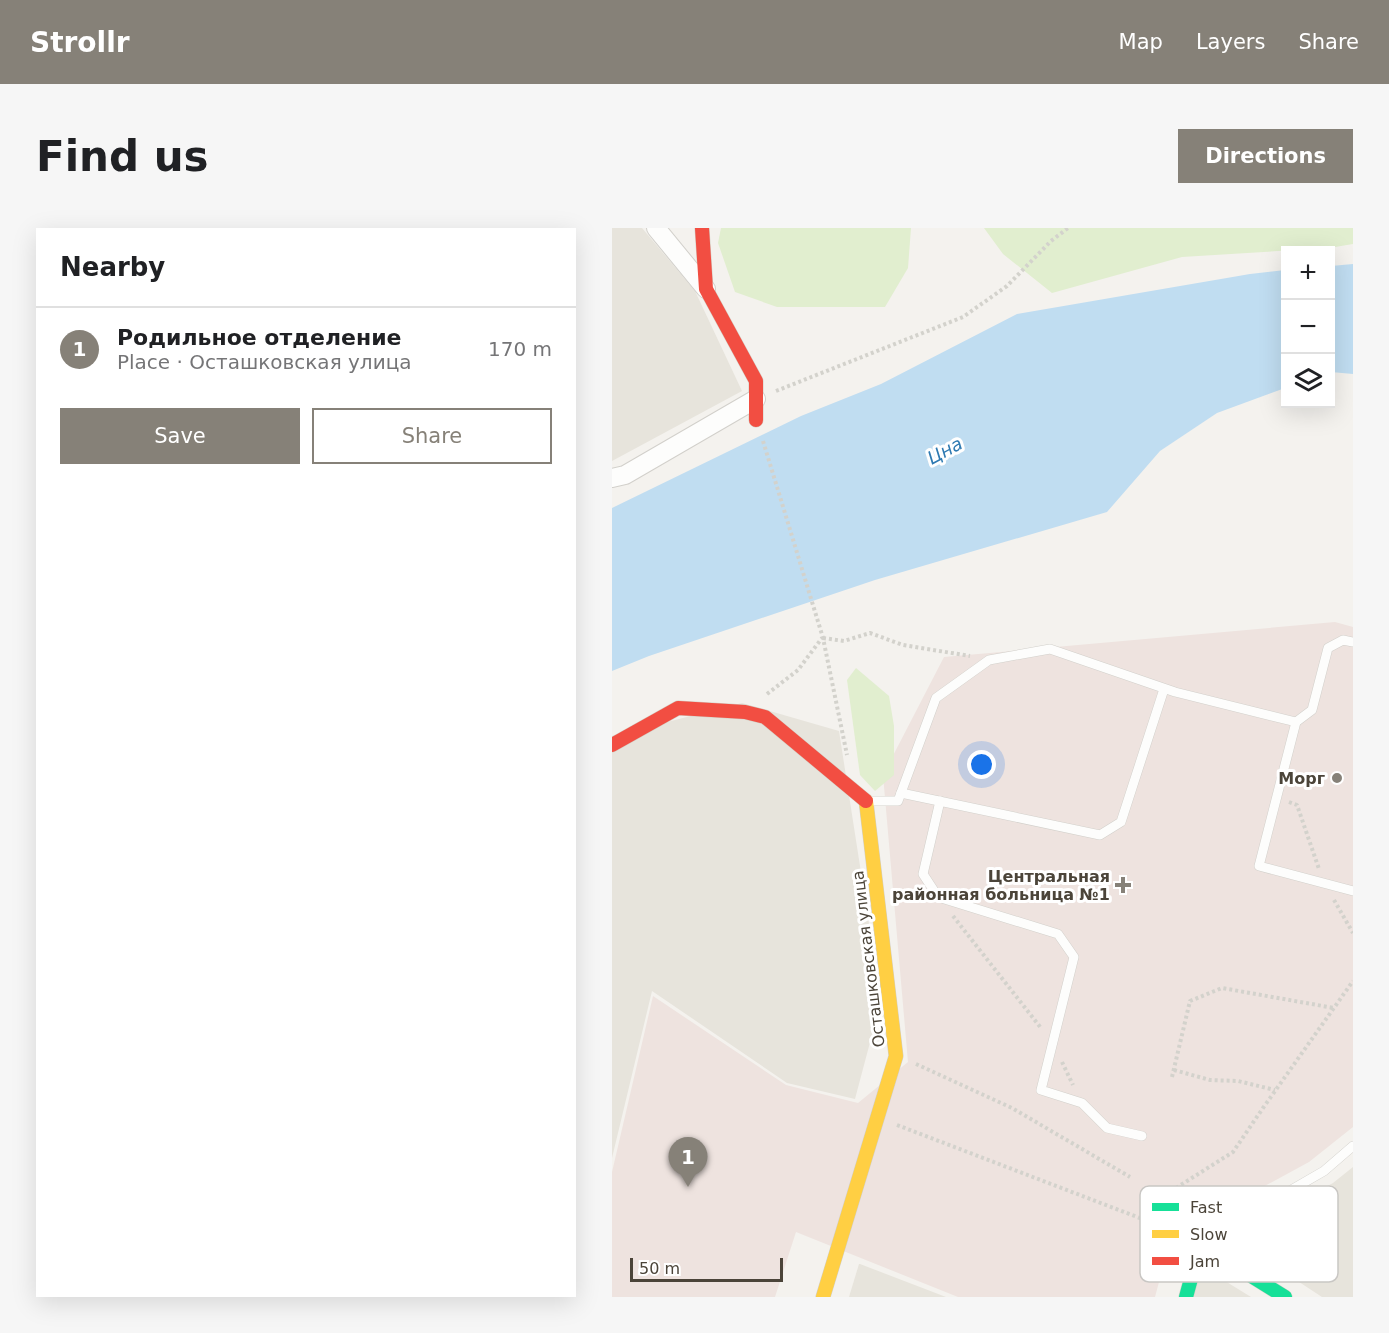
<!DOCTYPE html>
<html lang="en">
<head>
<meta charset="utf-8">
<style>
  :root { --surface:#fff; --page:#f6f6f6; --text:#202124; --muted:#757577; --line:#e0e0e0; --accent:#868178 }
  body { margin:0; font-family:"DejaVu Sans",sans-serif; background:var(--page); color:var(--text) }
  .controls { position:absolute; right:18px; top:18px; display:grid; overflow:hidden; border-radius:0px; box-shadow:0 6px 24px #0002 }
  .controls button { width:54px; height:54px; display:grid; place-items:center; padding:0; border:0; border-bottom:2px solid var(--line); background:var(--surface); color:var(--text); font:30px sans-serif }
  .scale { position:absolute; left:18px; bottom:15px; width:153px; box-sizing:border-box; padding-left:6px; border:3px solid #4b4439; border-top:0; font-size:16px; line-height:21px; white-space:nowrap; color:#4b4439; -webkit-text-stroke:4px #fff; paint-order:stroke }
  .you { position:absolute; left:370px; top:537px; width:21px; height:21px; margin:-15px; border:4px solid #fff; border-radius:50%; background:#1a73e8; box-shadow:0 0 0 9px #1a73e833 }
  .badge { display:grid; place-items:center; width:39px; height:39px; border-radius:50%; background:var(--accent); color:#fff; font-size:20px; font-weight:700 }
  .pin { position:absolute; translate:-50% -50px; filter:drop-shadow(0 2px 3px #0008) }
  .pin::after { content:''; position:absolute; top:32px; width:21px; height:18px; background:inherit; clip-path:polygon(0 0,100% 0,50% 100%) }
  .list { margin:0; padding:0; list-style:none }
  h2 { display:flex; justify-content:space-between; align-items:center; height:78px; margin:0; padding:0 24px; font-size:26px }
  h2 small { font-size:20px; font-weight:400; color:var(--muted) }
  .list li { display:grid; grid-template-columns:39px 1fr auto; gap:18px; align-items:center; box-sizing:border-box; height:84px; padding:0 24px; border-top:2px solid var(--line) }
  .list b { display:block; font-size:22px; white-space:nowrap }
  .list p { margin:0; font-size:20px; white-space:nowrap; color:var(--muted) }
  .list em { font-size:20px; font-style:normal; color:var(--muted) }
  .actions { display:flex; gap:12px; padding:18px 24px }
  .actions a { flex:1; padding:14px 0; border:2px solid var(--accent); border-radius:0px; text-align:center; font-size:21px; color:var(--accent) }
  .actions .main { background:var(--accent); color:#fff }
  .icon { flex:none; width:33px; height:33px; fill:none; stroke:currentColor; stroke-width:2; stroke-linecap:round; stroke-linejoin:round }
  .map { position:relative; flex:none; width:741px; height:1069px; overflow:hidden; border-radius:0px }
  header { display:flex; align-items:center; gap:36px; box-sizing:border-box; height:84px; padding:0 30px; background:var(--accent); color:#fff }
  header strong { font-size:28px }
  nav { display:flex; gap:33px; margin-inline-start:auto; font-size:21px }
  .intro { display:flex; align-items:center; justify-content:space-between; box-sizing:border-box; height:144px; padding:0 36px }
  h1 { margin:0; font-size:42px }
  .button { padding:15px 27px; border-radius:0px; background:var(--accent); color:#fff; font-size:21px; font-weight:700 }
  main { display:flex; gap:36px; padding:0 36px }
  aside { flex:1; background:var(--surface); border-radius:0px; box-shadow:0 6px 24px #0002 }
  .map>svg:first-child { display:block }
  .residential { fill:#e7e4dc }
  .medical { fill:#eee3df }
  .green { fill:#e1eecf }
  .water { fill:#c0ddf1 }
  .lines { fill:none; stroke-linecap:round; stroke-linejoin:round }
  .lane-casing { stroke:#d2d0cb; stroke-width:10 }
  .street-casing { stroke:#d2d0cb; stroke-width:20 }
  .fast-casing { stroke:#d3cfc5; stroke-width:15 }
  .slow-casing { stroke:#d3cfc5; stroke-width:15 }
  .jam-casing { stroke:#d3cfc5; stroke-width:15 }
  .path { stroke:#d3d2cc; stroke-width:4; stroke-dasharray:3 3; stroke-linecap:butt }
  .lane { stroke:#fdfdfc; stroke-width:9 }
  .street { stroke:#fdfdfc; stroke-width:18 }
  .fast { stroke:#16e098; stroke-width:14 }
  .slow { stroke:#ffcf43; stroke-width:14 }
  .jam { stroke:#f24e42; stroke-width:14 }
  .poi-dot { fill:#868178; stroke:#fff; stroke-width:2 }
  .labels { text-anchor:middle; stroke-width:6; stroke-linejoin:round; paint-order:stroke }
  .poi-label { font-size:16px; font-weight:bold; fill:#4b4439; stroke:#fff; text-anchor:end }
  .street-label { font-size:16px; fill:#4b4439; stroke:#fff }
  .water-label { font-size:18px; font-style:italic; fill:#2e7ab2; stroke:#fff }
  .key { fill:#fff; stroke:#c9c7c4; stroke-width:1.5 }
  .key-label { font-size:16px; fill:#4b4439 }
</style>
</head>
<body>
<header>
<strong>Strollr</strong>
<nav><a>Map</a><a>Layers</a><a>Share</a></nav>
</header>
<div class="intro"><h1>Find us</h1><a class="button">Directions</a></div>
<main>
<aside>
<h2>Nearby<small></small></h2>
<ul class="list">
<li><span class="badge">1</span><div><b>Родильное отделение</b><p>Place · Осташковская улица</p></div><em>170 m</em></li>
</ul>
<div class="actions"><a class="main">Save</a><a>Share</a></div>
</aside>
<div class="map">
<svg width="741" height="1069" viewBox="0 0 741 1069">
  <rect width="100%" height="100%" fill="#f4f2ee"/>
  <!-- residential -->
  <g class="residential">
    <path d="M 0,0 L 30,0 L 83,63 L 130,163 L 0,233 Z"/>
    <path d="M 130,475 L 227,503 L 269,773 L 243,871 L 175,855 L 40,763 L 0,930 L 0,508 Z"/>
    <path d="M 741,939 L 741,1069 L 710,1069 L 620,1010 L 721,955 Z"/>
    <path d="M 247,1036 L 248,1036 L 334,1069 L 237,1069 Z"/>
    <path d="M 587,1037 L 639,1069 L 578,1069 Z"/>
  </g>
  <!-- medical -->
  <path class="medical" d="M 723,394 L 741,399 L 741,899 L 697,934 L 559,1009 L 543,1069 L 346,1069 L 184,1004 L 163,1069 L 0,1069 L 0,944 L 41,768 L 174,857 L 246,875 L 296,834 L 271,547 L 332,429 Z"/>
  <!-- green -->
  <g class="green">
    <path d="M 109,0 L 299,0 L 296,40 L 273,79 L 165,79 L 123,64 L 106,15 Z"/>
    <path d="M 372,0 L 741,0 L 741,16 L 717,20 L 570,29 L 440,65 L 391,26 Z"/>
    <path d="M 244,440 L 277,468 L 282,498 L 282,547 L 263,563 L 248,547 L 235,452 Z"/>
  </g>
  <!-- water -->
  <g class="water">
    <path d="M 741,36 L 741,146 L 719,144 L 719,38 Z"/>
    <path d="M 673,42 L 673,160 L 605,185 L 548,223 L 495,284 L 263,352 L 37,428 L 0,443 L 0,280 L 189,188 L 269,156 L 405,86 L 638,46 Z"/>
  </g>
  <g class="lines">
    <defs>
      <g id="lane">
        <path d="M 684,494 L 700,482 L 716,420 L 731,412 L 741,414"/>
        <path d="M 289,565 L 488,607 L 509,594 L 552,461"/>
        <path d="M 255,573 L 286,573 L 324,470 L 377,432 L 438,421 L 563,464 L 684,494 L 647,638 L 741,663"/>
        <path d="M 328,573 L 311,646 L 326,669 L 446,706 L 462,729 L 429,862 L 470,875 L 495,900 L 530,908"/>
        <path d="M 558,973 L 574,991 L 589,1014 L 712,943 L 741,918"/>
      </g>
      <g id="street">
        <path d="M 44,0 L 94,61"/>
        <path d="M 0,250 L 13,247 L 144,171"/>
      </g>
      <path id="fast" d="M 574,1069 L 589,1014 L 628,1041 L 673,1069"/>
      <path id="slow" d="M 211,1069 L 284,828 L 254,573"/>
      <g id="jam">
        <path d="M 90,0 L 94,61 L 144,153 L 144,192"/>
        <path d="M 0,517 L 66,480 L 133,484 L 153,489 L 254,573"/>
      </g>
    </defs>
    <!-- lane casing -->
    <use href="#lane" class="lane-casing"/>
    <!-- street casing -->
    <use href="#street" class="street-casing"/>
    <!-- fast casing -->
    <use href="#fast" class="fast-casing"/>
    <!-- slow casing -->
    <use href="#slow" class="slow-casing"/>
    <!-- jam casing -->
    <use href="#jam" class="jam-casing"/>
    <!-- path -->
    <g class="path">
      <path d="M 164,163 L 351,89 L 395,58 L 439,13 L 456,0"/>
      <path d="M 151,213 L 211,410 L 235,527"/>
      <path d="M 211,410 L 232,413 L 258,405 L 291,417 L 358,428"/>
      <path d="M 155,466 L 186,442 L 210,410"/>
      <path d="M 677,574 L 685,577 L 707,641"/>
      <path d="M 722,672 L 741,705"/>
      <path d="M 341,688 L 429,800"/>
      <path d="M 450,834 L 461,857"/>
      <path d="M 304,836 L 400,880 L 518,949"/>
      <path d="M 562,842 L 598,852 L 626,853 L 663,862"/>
      <path d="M 560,849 L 578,773 L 610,760 L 722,780"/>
      <path d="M 285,897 L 567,1005"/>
      <path d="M 564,960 L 621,924 L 651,880 L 741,753"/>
    </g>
    <!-- lane -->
    <use href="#lane" class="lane"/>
    <!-- street -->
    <use href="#street" class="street"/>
    <!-- fast -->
    <use href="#fast" class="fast"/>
    <!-- slow -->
    <use href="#slow" class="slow"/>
    <!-- jam -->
    <use href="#jam" class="jam"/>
  </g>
  <!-- markers -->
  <g class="poi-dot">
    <circle cx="725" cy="550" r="6"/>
    <path d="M508 648h6v6h6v6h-6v6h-6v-6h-6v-6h6z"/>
  </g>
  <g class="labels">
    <!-- poi labels -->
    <g class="poi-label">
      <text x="713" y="556">Морг</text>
      <text x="498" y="654">Центральная<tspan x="498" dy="18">районная больница №1</tspan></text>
    </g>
    <!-- street labels -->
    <g class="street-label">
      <text transform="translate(256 731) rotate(-97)" y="6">Осташковская улица</text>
    </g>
    <!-- water labels -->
    <g class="water-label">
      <text transform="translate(333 223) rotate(-28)" y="6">Цна</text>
    </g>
  </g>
  <!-- legend -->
  <rect x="528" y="958" width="198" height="96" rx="9" class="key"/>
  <rect x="540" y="975" width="27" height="8" fill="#16e098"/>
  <rect x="540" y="1002" width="27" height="8" fill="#ffcf43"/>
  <rect x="540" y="1029" width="27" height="8" fill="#f24e42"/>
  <g class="key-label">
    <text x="578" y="985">Fast</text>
    <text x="578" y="1012">Slow</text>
    <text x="578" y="1039">Jam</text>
  </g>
</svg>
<div class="controls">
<button>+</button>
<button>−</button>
<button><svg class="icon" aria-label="layers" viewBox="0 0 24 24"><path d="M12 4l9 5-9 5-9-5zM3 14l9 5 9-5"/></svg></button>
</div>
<div class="scale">50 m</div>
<div class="you"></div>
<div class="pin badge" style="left:76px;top:959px">1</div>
</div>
</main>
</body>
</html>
